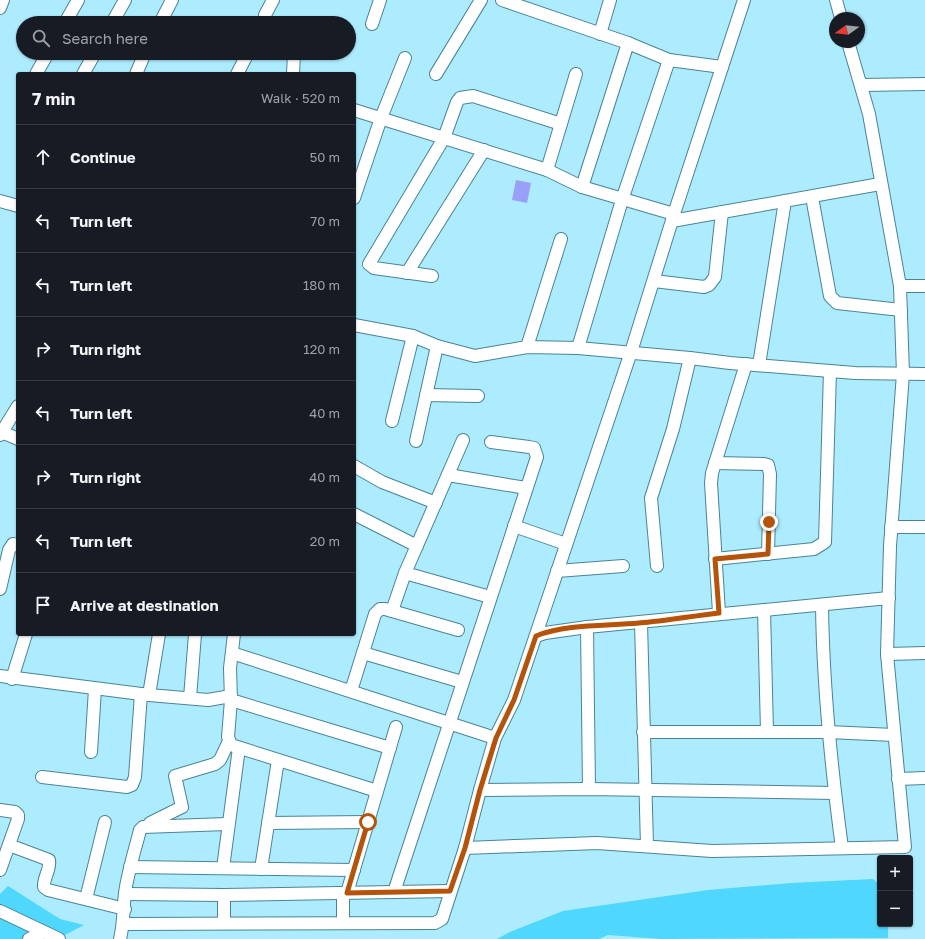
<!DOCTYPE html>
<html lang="en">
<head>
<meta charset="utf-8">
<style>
  :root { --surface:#171b24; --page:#20242c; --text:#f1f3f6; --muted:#9ea1a6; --line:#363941 }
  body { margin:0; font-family:"Golos Text",sans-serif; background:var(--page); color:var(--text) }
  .controls { position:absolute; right:12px; bottom:12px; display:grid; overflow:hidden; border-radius:4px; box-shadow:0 1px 3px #0004 }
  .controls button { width:36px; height:36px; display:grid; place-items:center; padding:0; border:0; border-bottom:1px solid var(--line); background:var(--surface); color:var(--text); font:20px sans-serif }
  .compass { position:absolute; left:829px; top:12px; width:36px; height:36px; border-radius:50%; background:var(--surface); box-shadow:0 1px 3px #0004; rotate:255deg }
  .stop { position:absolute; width:12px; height:12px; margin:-9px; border:3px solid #b45309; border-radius:50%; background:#fff }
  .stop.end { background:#b45309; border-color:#fff; box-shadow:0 1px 4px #0008 }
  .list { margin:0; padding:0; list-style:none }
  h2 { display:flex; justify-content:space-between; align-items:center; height:52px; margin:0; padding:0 16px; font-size:17px }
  h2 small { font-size:13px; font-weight:400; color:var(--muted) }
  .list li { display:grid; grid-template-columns:26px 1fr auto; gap:12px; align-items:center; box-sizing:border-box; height:64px; padding:0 16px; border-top:1px solid var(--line) }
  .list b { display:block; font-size:15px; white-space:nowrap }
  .list em { font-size:13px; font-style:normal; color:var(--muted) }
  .icon { flex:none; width:22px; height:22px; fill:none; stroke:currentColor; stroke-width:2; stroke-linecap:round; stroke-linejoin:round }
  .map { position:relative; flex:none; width:925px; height:939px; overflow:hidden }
  .search { position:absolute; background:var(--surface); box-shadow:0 1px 3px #0004; left:16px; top:16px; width:340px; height:44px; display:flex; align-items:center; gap:10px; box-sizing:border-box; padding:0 14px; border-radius:22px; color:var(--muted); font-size:15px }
  .panel { position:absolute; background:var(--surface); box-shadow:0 1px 3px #0004; left:16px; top:72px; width:340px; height:564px; border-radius:4px }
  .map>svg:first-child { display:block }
  .water { fill:#4fd7fd }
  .building { fill:#9aa0f8 }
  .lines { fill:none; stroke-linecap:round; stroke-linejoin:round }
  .street-casing { stroke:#498496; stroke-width:14 }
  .street { stroke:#fff; stroke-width:12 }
  .route { stroke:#b45309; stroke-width:5 }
</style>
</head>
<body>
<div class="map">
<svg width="925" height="939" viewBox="0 0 925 939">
  <rect width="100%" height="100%" fill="#adebff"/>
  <!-- water -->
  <g class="water">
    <path d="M 873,879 L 880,885 L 880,924 L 888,924 L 888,938 L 661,939 L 608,935 L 599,939 L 497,939 L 510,932 L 563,911 L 708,890 L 791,883 Z"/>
    <path d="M 8,886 L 60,919 L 84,925 L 63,936 L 63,939 L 0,939 L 0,894 Z"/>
  </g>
  <!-- building -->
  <path class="building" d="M 516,180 L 531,183 L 527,203 L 512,200 Z"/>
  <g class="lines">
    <defs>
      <g id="street">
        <path d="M 502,0 L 628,43 L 669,60 L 722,67"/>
        <path d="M 836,0 L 841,18"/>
        <path d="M 0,8 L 3,0"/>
        <path d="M 65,23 L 78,0"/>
        <path d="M 112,23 L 125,0"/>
        <path d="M 160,23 L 172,0"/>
        <path d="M 265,23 L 265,15 L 273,0"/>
        <path d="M 372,24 L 380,0"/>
        <path d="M 600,34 L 610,0"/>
        <path d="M 36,74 L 48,53"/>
        <path d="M 83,74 L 95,53"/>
        <path d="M 136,74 L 145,53"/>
        <path d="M 237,74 L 248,53"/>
        <path d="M 293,74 L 294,53"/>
        <path d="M 436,74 L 481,0"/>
        <path d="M 861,85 L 925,84"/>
        <path d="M 354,110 L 547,170 L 582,187 L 674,214"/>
        <path d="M 547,170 L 576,74"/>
        <path d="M 582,187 L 628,43"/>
        <path d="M 812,197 L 830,296 L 837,303 L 901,310"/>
        <path d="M 354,198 L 381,118 L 405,58"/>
        <path d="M 0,201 L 18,206"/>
        <path d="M 672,221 L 880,184"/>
        <path d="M 407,273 L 484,150"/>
        <path d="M 432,276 L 374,268 L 369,264 L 444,138 L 457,102 L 460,98 L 473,96 L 561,124"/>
        <path d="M 654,281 L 704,287 L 709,285 L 715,277 L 722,212"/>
        <path d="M 900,286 L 925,286"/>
        <path d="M 354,325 L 413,336 L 437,346 L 475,356 L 527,347 L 578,348 L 690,358 L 730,363 L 855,373 L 925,374"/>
        <path d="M 527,347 L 561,239"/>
        <path d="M 578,348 L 622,200 L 669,60"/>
        <path d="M 759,365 L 785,201"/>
        <path d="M 426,395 L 478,396"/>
        <path d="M 392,421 L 413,336"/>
        <path d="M 2,432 L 18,439"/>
        <path d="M 0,435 L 18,406"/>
        <path d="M 416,441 L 437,346"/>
        <path d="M 715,463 L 764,464 L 768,465 L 770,474 L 768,554"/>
        <path d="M 354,466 L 382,482 L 436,503"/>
        <path d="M 448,475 L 526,488"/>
        <path d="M 354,514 L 417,546"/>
        <path d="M 514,526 L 566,544"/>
        <path d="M 891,527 L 925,527"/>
        <path d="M 715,559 L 814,549 L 825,542 L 830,371"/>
        <path d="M 657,566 L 651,498 L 673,429 L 690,358"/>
        <path d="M 557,571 L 623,566"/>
        <path d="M 405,573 L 490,597"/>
        <path d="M 0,589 L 9,550 L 13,544 L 18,545"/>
        <path d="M 822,605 C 823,689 831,766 842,848"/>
        <path d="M 764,610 L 767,732"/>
        <path d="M 392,611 L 405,573 L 463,440"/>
        <path d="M 719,613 L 711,483 L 712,473 L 746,364"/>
        <path d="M 641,623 L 647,846"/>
        <path d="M 587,627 L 589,789"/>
        <path d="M 234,634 L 230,668 L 231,700 L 228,737 L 231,745 L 377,791"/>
        <path d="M 536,636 L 545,633 L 587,627 L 889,598"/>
        <path d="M 232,653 L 495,738"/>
        <path d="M 363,653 L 462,682"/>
        <path d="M 887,654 L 925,653"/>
        <path d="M 0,676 L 149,695 L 208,700 L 231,696"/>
        <path d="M 12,679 L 26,634"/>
        <path d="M 351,691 L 375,614 L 380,609 L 385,609 L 458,630"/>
        <path d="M 149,695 L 159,634"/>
        <path d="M 190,698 L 195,634"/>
        <path d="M 231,700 L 390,748"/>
        <path d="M 643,732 L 828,732 L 894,735"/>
        <path d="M 91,752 L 95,689"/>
        <path d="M 42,777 L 127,787 L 132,785 L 135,777 L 141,694"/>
        <path d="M 898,779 L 925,778"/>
        <path d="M 480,790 L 589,789 L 835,793"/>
        <path d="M 0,810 L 15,812 L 18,815 L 18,819 L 0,870"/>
        <path d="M 150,823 L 182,807 L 175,776 L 215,764 L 220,760 L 229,741"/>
        <path d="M 268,823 L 368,822"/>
        <path d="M 9,845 L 49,860 C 51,869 43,878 44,887 L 48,890 L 125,909"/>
        <path d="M 465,848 L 597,843 L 712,851 L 905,847 L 887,654 L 890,546 L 903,374 L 900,286 L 869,114 L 848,42"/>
        <path d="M 130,867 L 354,870"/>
        <path d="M 223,868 L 239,748"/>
        <path d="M 261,869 L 278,760"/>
        <path d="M 394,892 L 537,457 L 534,448 L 529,447 L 491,442"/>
        <path d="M 347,893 L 396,727"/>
        <path d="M 125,894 L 224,895 L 450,891"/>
        <path d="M 86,899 L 105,822"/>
        <path d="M 0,911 L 59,939"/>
        <path d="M 224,923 L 224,895"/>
        <path d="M 343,923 L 343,893"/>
        <path d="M 124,924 L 435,923 L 442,919 L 465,848 L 480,790 L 495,738 L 514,700 L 631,352 L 674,214 L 744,0"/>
        <path d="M 29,939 L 44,932"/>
        <path d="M 120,939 C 124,923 123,909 125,893 C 128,871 135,850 140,830 L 143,827 L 227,824"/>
      </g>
    </defs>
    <!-- street casing -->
    <use href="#street" class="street-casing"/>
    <!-- street -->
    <use href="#street" class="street"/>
  </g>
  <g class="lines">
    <!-- route -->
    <path class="route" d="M 368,822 L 347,893 L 450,891 L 465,848 L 480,790 L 496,738 L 514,700 L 536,636 C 565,624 607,626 639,623 C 666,621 692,616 719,613 L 715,559 L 768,554 L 769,522"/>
  </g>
</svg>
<div class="controls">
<button>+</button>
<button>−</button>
</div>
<svg class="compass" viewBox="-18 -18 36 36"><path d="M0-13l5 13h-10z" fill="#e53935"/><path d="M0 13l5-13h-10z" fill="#9ea1a6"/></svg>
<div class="stop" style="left:368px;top:822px"></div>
<div class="stop end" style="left:769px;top:522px"></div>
<div class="search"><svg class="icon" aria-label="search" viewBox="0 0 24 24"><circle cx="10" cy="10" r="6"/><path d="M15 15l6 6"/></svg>Search here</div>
<section class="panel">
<h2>7 min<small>Walk · 520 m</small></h2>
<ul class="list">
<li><svg class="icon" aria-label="ahead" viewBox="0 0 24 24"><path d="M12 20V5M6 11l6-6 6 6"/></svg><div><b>Continue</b></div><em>50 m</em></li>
<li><svg class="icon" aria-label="left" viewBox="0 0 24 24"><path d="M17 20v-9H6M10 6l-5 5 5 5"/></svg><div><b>Turn left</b></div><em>70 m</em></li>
<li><svg class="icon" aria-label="left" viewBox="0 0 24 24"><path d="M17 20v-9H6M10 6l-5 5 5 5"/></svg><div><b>Turn left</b></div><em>180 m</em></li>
<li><svg class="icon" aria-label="right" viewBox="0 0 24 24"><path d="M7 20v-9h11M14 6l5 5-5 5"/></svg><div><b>Turn right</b></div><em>120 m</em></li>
<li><svg class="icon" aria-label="left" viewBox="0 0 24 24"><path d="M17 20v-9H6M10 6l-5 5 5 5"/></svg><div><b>Turn left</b></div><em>40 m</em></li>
<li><svg class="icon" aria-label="right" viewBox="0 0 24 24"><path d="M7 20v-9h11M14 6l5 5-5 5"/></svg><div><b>Turn right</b></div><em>40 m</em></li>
<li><svg class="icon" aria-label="left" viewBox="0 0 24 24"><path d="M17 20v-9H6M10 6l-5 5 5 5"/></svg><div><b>Turn left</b></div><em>20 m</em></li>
<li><svg class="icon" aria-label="arrive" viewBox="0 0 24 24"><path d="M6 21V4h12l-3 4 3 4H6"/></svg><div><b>Arrive at destination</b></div></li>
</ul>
</section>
</div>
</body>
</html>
